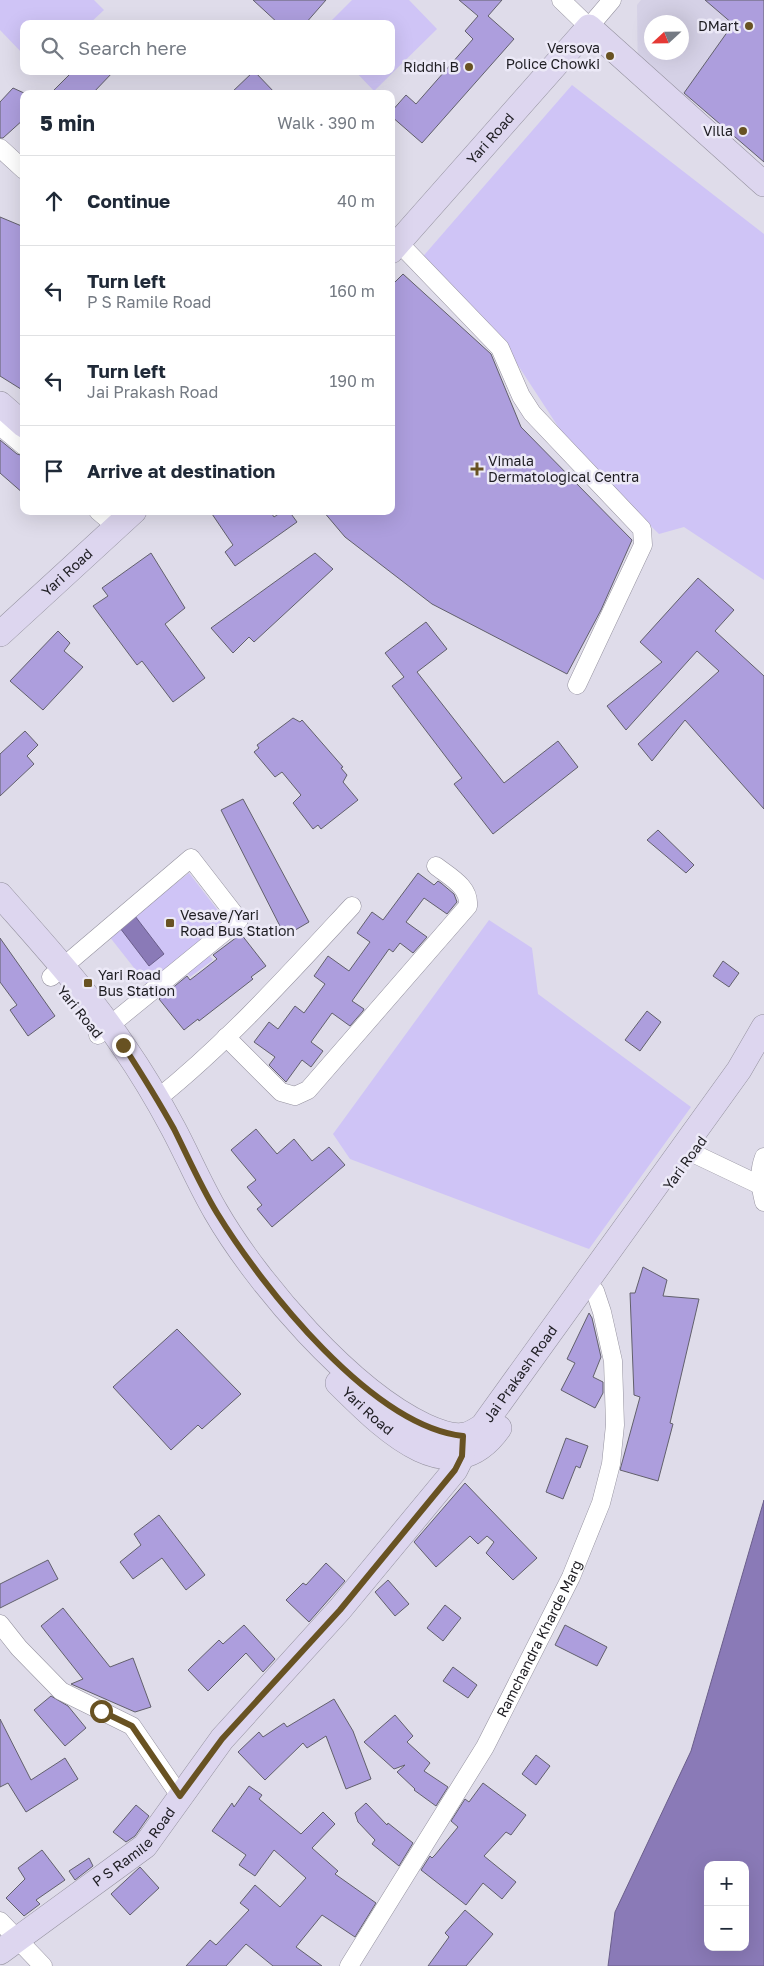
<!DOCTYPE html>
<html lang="en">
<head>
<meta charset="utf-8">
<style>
  :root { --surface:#fff; --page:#f2f2f3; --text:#1f2937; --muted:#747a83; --line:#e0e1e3 }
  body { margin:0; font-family:"Golos Text",sans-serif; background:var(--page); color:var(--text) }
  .controls { position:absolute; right:15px; bottom:15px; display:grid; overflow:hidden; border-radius:10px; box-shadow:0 5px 20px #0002 }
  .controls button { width:45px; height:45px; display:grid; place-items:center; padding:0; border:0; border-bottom:1px solid var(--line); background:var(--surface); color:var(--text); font:25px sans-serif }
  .compass { position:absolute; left:644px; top:15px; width:45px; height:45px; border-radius:50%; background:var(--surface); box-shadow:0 5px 20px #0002; rotate:248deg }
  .stop { position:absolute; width:15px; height:15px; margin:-11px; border:4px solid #685222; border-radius:50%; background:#fff }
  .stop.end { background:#685222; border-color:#fff; box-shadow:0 1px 5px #0008 }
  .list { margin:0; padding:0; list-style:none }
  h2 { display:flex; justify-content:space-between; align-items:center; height:65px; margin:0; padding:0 20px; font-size:21px }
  h2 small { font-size:16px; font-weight:400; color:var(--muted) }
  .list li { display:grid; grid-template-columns:32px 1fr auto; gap:15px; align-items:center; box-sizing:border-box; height:90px; padding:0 20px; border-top:1px solid var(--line) }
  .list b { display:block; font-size:19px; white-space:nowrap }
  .list p { margin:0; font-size:16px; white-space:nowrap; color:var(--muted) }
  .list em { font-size:16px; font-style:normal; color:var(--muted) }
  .icon { flex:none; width:28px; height:28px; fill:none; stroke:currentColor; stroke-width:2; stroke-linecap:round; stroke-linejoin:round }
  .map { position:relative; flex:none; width:764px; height:1966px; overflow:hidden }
  .search { position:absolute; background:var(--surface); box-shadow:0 5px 20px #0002; left:20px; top:20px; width:375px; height:55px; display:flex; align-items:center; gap:12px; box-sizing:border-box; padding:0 18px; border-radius:10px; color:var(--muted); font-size:19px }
  .panel { position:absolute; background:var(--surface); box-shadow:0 5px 20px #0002; left:20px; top:90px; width:375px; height:425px; border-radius:10px }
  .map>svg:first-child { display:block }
  .built { fill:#d5d1e6; fill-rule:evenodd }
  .green { fill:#cfc4f6 }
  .water { fill:#8a7ab7; stroke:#6a5e8a; fill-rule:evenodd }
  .building { fill:#ad9edd; stroke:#62606c }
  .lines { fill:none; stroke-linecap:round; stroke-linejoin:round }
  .street-casing { stroke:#95929f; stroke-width:19 }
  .secondary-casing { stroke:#95929f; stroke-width:26 }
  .street { stroke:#fff; stroke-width:18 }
  .secondary { stroke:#ddd6ef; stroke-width:25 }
  .route { stroke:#685222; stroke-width:6 }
  .poi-dot { fill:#685222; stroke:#ece9f7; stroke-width:2 }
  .labels { text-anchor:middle; stroke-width:5; stroke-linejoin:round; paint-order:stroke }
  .poi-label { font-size:14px; fill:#1e1d22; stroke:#ece9f7; text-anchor:end }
  .street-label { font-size:14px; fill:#1e1d22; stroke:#ece9f7 }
</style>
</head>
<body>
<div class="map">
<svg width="764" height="1966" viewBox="0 0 764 1966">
  <rect width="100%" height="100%" fill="#dfdcea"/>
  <!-- built -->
  <path class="built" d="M 641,0 L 764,0 L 682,113 L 638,83 L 637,5 ZM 652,22 L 682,22 L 682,52 L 652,52 Z"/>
  <!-- green -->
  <g class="green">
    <path d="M 0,0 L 94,0 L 104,10 L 89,24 L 24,24 L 24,55 L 0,30 Z"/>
    <path d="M 352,0 L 409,0 L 437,29 L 374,91 L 355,71 L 391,71 L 391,24 L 328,24 Z"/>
    <path d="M 572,85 L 764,234 L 764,580 L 684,527 L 659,534 L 574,451 L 493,327 L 419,261 Z"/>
    <path d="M 189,873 L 233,930 L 206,951 L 213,960 L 190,977 L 184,969 L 153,992 L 109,936 Z"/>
    <path d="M 489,920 L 532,948 L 538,994 L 691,1107 L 589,1249 L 350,1159 L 333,1134 Z"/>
  </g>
  <!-- water -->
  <g class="water">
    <path d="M 135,916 L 164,954 L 149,966 L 120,928 Z"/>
    <path d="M 764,1500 L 764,1966 L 608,1966 L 615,1912 L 691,1751 ZM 708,1865 L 745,1865 L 745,1947 L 708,1947 Z"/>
  </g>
  <!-- building -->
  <g class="building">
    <path d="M 253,0 L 326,0 L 305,24 L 279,24 Z"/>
    <path d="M 459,0 L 502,0 L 488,16 L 514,39 L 422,143 L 391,116 L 391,112 L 406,95 L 416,104 L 473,39 L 465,31 L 478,16 Z"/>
    <path d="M 705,0 L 764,0 L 764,162 L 684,93 L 733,24 Z"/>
    <path d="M 73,71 L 114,71 L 92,94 L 50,94 Z"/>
    <path d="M 254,71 L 276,94 L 230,94 Z"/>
    <path d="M 13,88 L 24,93 L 24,119 L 3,138 L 0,138 L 0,102 Z"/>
    <path d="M 0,217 L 24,227 L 24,391 L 0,376 Z"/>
    <path d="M 403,274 L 491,354 L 521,427 L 632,540 L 601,610 L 567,674 L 432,604 L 345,537 L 323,511 L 391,511 L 391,286 Z"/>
    <path d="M 0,440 L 17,454 L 24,456 L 24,494 L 0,473 Z"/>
    <path d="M 210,511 L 270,511 L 274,517 L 283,511 L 289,511 L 297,522 L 235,566 L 225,552 L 233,545 Z"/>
    <path d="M 151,553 L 185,608 L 165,624 L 205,678 L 173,702 L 142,661 L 137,665 L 93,606 L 108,596 L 102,588 Z"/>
    <path d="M 315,553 L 333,569 L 254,642 L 249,637 L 233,653 L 211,628 Z"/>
    <path d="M 698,578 L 734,610 L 715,631 L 764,676 L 764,809 L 685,720 L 652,761 L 638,744 L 719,671 L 697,651 L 626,730 L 607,706 L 662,662 L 640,642 Z"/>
    <path d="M 426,622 L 447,649 L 417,672 L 504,783 L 558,741 L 578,767 L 493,834 L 454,784 L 462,778 L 392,686 L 404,677 L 385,653 Z"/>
    <path d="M 58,631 L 70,643 L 64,651 L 83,667 L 43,710 L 10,681 Z"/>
    <path d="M 293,718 L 300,722 L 302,720 L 343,767 L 341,768 L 347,775 L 343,782 L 358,800 L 321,829 L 318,825 L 313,829 L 293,803 L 301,795 L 282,772 L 275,777 L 254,752 L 259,748 L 257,745 Z"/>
    <path d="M 25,731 L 38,745 L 27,756 L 34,764 L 0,796 L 0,754 Z"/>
    <path d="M 243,799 L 309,922 L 285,936 L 221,810 Z"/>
    <path d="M 658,830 L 694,865 L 686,873 L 647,840 Z"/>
    <path d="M 418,873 L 434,885 L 438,881 L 441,883 L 454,894 L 457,902 L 447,914 L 424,898 L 406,922 L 427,937 L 413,953 L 400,943 L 393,952 L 389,949 L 352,1001 L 364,1009 L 363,1011 L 350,1026 L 332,1013 L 311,1042 L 323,1051 L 311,1067 L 302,1060 L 286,1082 L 269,1065 L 275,1057 L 254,1042 L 269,1022 L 278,1029 L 295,1006 L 304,1013 L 325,984 L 314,976 L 328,956 L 349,971 L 370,942 L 357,933 L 372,912 L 383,920 Z"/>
    <path d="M 241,934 L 266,966 L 251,977 L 253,979 L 199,1021 L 198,1019 L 184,1030 L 159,999 L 187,976 L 190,980 L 203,970 L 217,959 L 213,955 Z"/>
    <path d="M 0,938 L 55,1016 L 28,1036 L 10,1010 L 17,1005 L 0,982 Z"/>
    <path d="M 723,961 L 739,973 L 729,987 L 713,976 Z"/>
    <path d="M 647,1011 L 661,1022 L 640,1051 L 625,1040 Z"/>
    <path d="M 256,1129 L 277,1154 L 294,1139 L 312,1161 L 329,1147 L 345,1165 L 272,1227 L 257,1209 L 262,1205 L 247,1187 L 256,1180 L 231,1150 Z"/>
    <path d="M 643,1267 L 667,1280 L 663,1296 L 699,1299 L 670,1423 L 673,1424 L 658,1481 L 620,1470 L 640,1397 L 634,1395 L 630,1293 L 635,1293 Z"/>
    <path d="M 589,1313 L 592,1318 L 601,1357 L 593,1377 L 603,1382 L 603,1393 L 595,1408 L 561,1390 L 575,1363 L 567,1359 Z"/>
    <path d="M 177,1329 L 241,1394 L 202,1429 L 198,1425 L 171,1450 L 113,1387 Z"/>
    <path d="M 566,1438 L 588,1446 L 580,1468 L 576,1466 L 563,1499 L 546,1492 Z"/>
    <path d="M 465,1483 L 537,1558 L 513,1580 L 486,1553 L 494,1542 L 487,1536 L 478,1544 L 470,1536 L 436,1567 L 414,1542 Z"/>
    <path d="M 159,1515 L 205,1575 L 186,1590 L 162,1558 L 133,1579 L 120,1562 L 141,1545 L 134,1534 Z"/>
    <path d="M 48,1560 L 58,1579 L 0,1608 L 0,1584 Z"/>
    <path d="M 326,1563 L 345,1581 L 309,1622 L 286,1600 L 303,1583 L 306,1585 Z"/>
    <path d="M 388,1580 L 409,1604 L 395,1616 L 375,1592 Z"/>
    <path d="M 445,1605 L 461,1618 L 443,1641 L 427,1628 Z"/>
    <path d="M 63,1608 L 110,1667 L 133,1658 L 151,1707 L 135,1712 L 71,1684 L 83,1679 L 41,1626 Z"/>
    <path d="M 244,1625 L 275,1659 L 263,1672 L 246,1653 L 208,1691 L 188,1670 L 219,1640 L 223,1644 Z"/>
    <path d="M 565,1625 L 607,1647 L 597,1666 L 555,1645 Z"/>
    <path d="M 453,1667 L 477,1685 L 468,1698 L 443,1681 Z"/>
    <path d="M 51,1696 L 68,1706 L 86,1728 L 65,1746 L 34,1710 Z"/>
    <path d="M 334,1699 L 353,1731 L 371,1779 L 346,1789 L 326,1736 L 307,1748 L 303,1743 L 265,1780 L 238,1752 L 259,1732 L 263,1737 L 284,1723 L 287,1727 Z"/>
    <path d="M 395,1715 L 413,1736 L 407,1742 L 430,1763 L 424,1771 L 448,1787 L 436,1806 L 414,1790 L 415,1789 L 397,1772 L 405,1765 L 394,1769 L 364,1742 Z"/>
    <path d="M 0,1719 L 31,1780 L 65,1758 L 78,1779 L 26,1812 L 8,1783 L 0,1787 Z"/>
    <path d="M 536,1755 L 550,1766 L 536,1785 L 522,1774 Z"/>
    <path d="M 483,1783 L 526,1815 L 511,1835 L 506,1832 L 484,1856 L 516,1882 L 502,1899 L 483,1883 L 466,1905 L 421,1870 L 430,1856 L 432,1858 L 435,1855 L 458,1827 L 451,1821 L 465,1799 L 469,1802 Z"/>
    <path d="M 249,1786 L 262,1795 L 259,1799 L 301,1834 L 323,1812 L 335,1824 L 312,1848 L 338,1871 L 335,1874 L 376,1903 L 355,1937 L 322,1915 L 296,1947 L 322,1966 L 273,1966 L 246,1944 L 226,1966 L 186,1966 L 210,1940 L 216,1945 L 249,1910 L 240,1903 L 255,1885 L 280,1907 L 306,1878 L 274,1850 L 255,1876 L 239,1865 L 246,1855 L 212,1831 L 232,1803 L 234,1807 Z"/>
    <path d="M 366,1803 L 387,1825 L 388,1823 L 413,1843 L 399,1866 L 372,1844 L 375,1840 L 358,1822 L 355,1813 Z"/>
    <path d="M 136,1805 L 149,1816 L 135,1836 L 126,1842 L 113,1832 Z"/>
    <path d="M 42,1850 L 65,1880 L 36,1900 L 40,1904 L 24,1916 L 6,1898 L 25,1879 L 18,1868 Z"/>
    <path d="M 89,1858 L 93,1866 L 75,1880 L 69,1871 Z"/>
    <path d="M 140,1867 L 159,1888 L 130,1915 L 111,1894 Z"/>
    <path d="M 465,1910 L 493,1934 L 466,1966 L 428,1966 L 449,1937 L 445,1933 Z"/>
  </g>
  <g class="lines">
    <defs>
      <g id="street">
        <path d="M 561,0 L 589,27 L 612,0"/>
        <path d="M 0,148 L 24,170"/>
        <path d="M 399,243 L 500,348 L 521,396 L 532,413 L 642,529 L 643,545 L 577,685"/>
        <path d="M 0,426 L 24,446"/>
        <path d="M 98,511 L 117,527"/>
        <path d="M 51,977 L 191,858 L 239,920 L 98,1035"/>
        <path d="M 226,1037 L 281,1092 L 295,1096 L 308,1090 L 468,906 C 470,887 450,877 436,866"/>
        <path d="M 157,1099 C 228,1042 290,973 352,906"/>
        <path d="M 682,1148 L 764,1187"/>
        <path d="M 764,1157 C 758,1173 760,1186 764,1202"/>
        <path d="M 0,1624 L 19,1648 L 61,1691 L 132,1726 L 180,1796"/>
        <path d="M 0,1921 L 43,1966"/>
        <path id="s1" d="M 349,1966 L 485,1747 L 571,1577 L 601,1503 L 611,1464 L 615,1425 L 613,1361 L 602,1312 L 595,1291 L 585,1284"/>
      </g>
      <g id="secondary">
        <path id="s2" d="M 391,251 L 589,27 L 764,184"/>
        <path d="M 0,404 L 24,425"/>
        <path id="s3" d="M 0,634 L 134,511"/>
        <path id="s4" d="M 0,895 C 43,944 88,993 124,1047 C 142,1073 158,1100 173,1128 C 188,1156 200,1185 216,1212 C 257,1283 350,1391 425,1426 C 436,1431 452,1438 465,1435 C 471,1434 476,1430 482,1427 L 739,1070 L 764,1027"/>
        <path id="s5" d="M 338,1383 C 378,1422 449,1499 499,1428"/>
        <path id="s6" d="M 0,1952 L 145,1846 L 222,1739 L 340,1609 L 455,1470 L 462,1456 L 463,1443"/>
      </g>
    </defs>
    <!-- street casing -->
    <use href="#street" class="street-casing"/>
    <!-- secondary casing -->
    <use href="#secondary" class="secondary-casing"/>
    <!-- street -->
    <use href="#street" class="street"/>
    <!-- secondary -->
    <use href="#secondary" class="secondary"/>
  </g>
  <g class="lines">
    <!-- route -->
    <path class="route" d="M 101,1711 L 132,1726 L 180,1796 L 222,1739 L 340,1610 L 455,1470 L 462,1456 L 463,1436 C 372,1426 263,1288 217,1213 C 201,1187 188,1157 174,1129 C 158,1100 141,1073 123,1045"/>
  </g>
  <!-- markers -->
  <g class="poi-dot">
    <circle cx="749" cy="26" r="5"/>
    <circle cx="610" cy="56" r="5"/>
    <circle cx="469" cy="67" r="5"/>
    <circle cx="743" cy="131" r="5"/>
    <path d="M474.5 461.5h5v5h5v5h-5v5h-5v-5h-5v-5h5z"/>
    <rect x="165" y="918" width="10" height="10" rx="2.5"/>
    <rect x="83" y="978" width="10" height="10" rx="2.5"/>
  </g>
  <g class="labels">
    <!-- poi labels -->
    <g class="poi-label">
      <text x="739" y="31">DMart</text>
      <text x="600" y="53">Versova<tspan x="600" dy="16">Police Chowki</tspan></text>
      <text x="459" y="72">Riddhi B</text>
      <text x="733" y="136">Villa</text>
      <text x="488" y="466" text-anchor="start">Vimala<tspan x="488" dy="16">Dermatological Centra</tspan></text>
      <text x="180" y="920" text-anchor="start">Vesave/Yari<tspan x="180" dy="16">Road Bus Station</tspan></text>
      <text x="98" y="980" text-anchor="start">Yari Road<tspan x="98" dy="16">Bus Station</tspan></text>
    </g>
    <!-- street labels -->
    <g class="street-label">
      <text dy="5" stroke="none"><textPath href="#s2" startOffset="150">Yari Road</textPath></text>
      <text dy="5" stroke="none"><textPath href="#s3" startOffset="91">Yari Road</textPath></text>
      <text transform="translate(80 1012) rotate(51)" y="5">Yari Road</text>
      <text transform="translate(685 1163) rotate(-54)" y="5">Yari Road</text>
      <text dy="5" stroke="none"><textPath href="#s4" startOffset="814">Jai Prakash Road</textPath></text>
      <text dy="5" stroke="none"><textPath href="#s5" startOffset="41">Yari Road</textPath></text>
      <text dy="5" stroke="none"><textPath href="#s1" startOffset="379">Ramchandra Kharde Marg</textPath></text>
      <text dy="5" stroke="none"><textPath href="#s6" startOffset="171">P S Ramile Road</textPath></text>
    </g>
  </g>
</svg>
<div class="controls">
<button>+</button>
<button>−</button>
</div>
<svg class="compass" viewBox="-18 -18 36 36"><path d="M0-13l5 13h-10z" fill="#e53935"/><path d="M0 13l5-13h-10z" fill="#747a83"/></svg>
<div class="stop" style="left:101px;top:1711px"></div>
<div class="stop end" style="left:123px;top:1045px"></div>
<div class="search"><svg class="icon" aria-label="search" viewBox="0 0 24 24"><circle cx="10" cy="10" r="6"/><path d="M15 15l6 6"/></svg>Search here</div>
<section class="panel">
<h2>5 min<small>Walk · 390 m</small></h2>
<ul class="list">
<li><svg class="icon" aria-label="ahead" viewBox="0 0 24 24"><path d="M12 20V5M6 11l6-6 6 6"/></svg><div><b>Continue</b></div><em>40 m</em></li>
<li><svg class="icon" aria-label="left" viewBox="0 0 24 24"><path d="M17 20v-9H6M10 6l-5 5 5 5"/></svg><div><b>Turn left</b><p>P S Ramile Road</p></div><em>160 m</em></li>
<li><svg class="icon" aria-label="left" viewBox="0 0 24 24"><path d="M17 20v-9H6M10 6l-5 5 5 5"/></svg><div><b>Turn left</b><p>Jai Prakash Road</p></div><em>190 m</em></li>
<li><svg class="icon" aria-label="arrive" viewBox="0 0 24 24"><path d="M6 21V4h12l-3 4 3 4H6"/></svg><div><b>Arrive at destination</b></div></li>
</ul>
</section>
</div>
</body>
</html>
